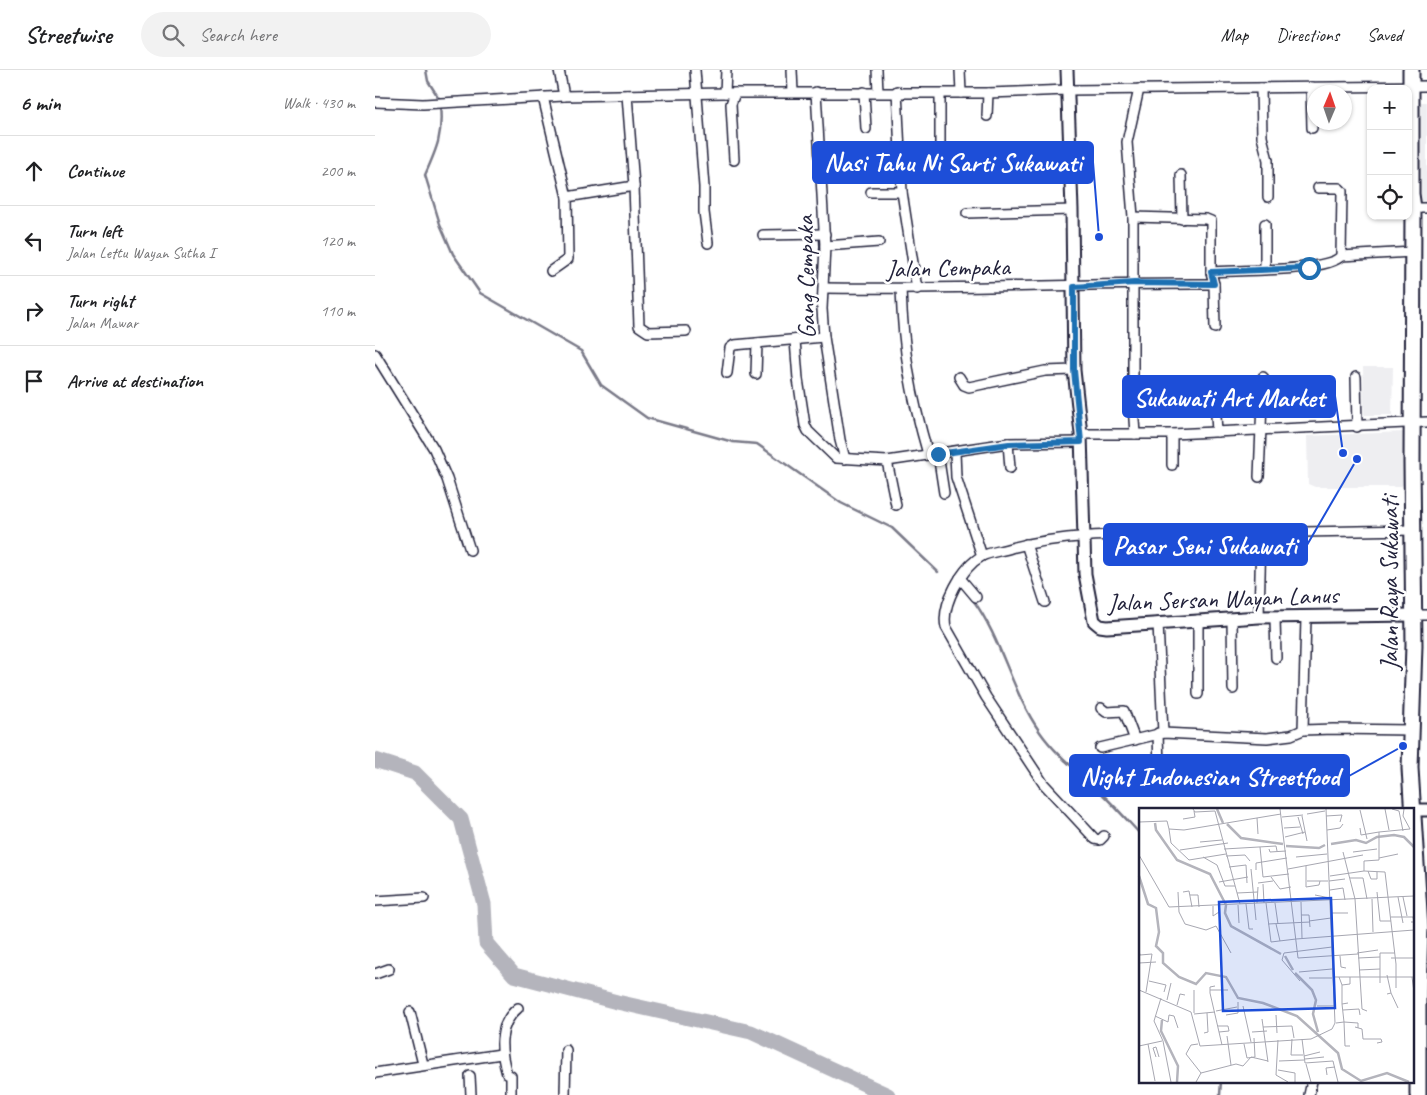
<!DOCTYPE html>
<html lang="en">
<head>
<meta charset="utf-8">
<style>
  :root { --surface:#fff; --page:#f2f2f2; --text:#202124; --muted:#757577; --line:#e0e0e0 }
  body { margin:0; font-family:Caveat,sans-serif; background:var(--page); color:var(--text) }
  .controls { position:absolute; right:15px; top:15px; display:grid; overflow:hidden; border-radius:10px; box-shadow:0 1px 4px #0004 }
  .controls button { width:45px; height:45px; display:grid; place-items:center; padding:0; border:0; border-bottom:1px solid var(--line); background:var(--surface); color:var(--text); font:25px sans-serif }
  .compass { position:absolute; left:932px; top:15px; width:45px; height:45px; border-radius:50%; background:var(--surface); box-shadow:0 1px 4px #0004; rotate:2deg }
  .stop { position:absolute; width:15px; height:15px; margin:-11px; border:4px solid #1f6fb2; border-radius:50%; background:#fff }
  .stop.end { background:#1f6fb2; border-color:#fff; box-shadow:0 1px 5px #0008 }
  .list { margin:0; padding:0; list-style:none }
  h2 { display:flex; justify-content:space-between; align-items:center; height:65px; margin:0; padding:0 20px; font-size:21px }
  h2 small { font-size:16px; font-weight:400; color:var(--muted) }
  .list li { display:grid; grid-template-columns:32px 1fr auto; gap:15px; align-items:center; box-sizing:border-box; height:70px; padding:0 20px; border-top:1px solid var(--line) }
  .list b { display:block; font-size:19px; white-space:nowrap }
  .list p { margin:0; font-size:16px; white-space:nowrap; color:var(--muted) }
  .list em { font-size:16px; font-style:normal; color:var(--muted) }
  .icon { flex:none; width:28px; height:28px; fill:none; stroke:currentColor; stroke-width:2; stroke-linecap:round; stroke-linejoin:round }
  .map { position:relative; flex:none; width:1052px; height:1025px; overflow:hidden }
  header { display:flex; align-items:center; gap:30px; box-sizing:border-box; height:70px; padding:0 25px; background:var(--surface); border-bottom:1px solid var(--line) }
  header strong { font-size:24px }
  nav { display:flex; gap:28px; margin-inline-start:auto; font-size:18px }
  .search { width:350px; height:45px; background:var(--page); display:flex; align-items:center; gap:12px; box-sizing:border-box; padding:0 18px; border-radius:28px; color:var(--muted); font-size:19px }
  main { display:flex }
  aside { flex:1; background:var(--surface) }
  .map>svg:first-child { display:block }
  .built { fill:#eeeef1 }
  .lines { fill:none; stroke-linecap:round; stroke-linejoin:round }
  .stream { stroke:#7a7a88; stroke-width:2.5 }
  .river { stroke:#b4b4bc; stroke-width:15 }
  .minor-casing { stroke:#22223b; stroke-width:12 }
  .tertiary-casing { stroke:#22223b; stroke-width:15 }
  .trunk-casing { stroke:#22223b; stroke-width:19 }
  .minor { stroke:#fff; stroke-width:9 }
  .tertiary { stroke:#fff; stroke-width:11 }
  .trunk { stroke:#fff; stroke-width:15 }
  .route { stroke:#1f6fb2; stroke-width:6 }
  .labels { text-anchor:middle; stroke-width:5; stroke-linejoin:round; paint-order:stroke }
  .street-label { font-size:25px; fill:#22223b; stroke:#fff }
  .inset-river { fill:none; stroke:#b4b4bc; stroke-width:2.5 }
  .inset-road { fill:none; stroke:#a7a7b1; stroke-width:1 }
  .view { fill:#1d4ed8; fill-opacity:0.15; stroke:#1d4ed8; stroke-width:2.5 }
  .inset-edge { fill:none; stroke:#22223b; stroke-width:2.5 }
  .leader { fill:none; stroke:#1d4ed8; stroke-width:2 }
  .callout-dot { fill:#1d4ed8; stroke:#fff; stroke-width:2 }
  .callout { fill:#1d4ed8; stroke:#1d4ed8; stroke-width:2 }
  .callout-label { font-size:26px; text-anchor:middle; font-weight:bold; fill:#fff }
</style>
</head>
<body>
<header>
<strong>Streetwise</strong>
<div class="search"><svg class="icon" aria-label="search" viewBox="0 0 24 24"><circle cx="10" cy="10" r="6"/><path d="M15 15l6 6"/></svg>Search here</div>
<nav><a>Map</a><a>Directions</a><a>Saved</a></nav>
</header>
<main>
<aside>
<h2>6 min<small>Walk · 430 m</small></h2>
<ul class="list">
<li><svg class="icon" aria-label="ahead" viewBox="0 0 24 24"><path d="M12 20V5M6 11l6-6 6 6"/></svg><div><b>Continue</b></div><em>200 m</em></li>
<li><svg class="icon" aria-label="left" viewBox="0 0 24 24"><path d="M17 20v-9H6M10 6l-5 5 5 5"/></svg><div><b>Turn left</b><p>Jalan Lettu Wayan Sutha I</p></div><em>120 m</em></li>
<li><svg class="icon" aria-label="right" viewBox="0 0 24 24"><path d="M7 20v-9h11M14 6l5 5-5 5"/></svg><div><b>Turn right</b><p>Jalan Mawar</p></div><em>110 m</em></li>
<li><svg class="icon" aria-label="arrive" viewBox="0 0 24 24"><path d="M6 21V4h12l-3 4 3 4H6"/></svg><div><b>Arrive at destination</b></div></li>
</ul>
</aside>
<div class="map">
<svg width="1052" height="1025" viewBox="0 0 1052 1025">
  <rect width="100%" height="100%" fill="#fff"/>
  <filter id="ink" filterUnits="userSpaceOnUse"><feTurbulence type="fractalNoise" baseFrequency=".02" numOctaves="2"/><feDisplacementMap in="SourceGraphic" scale="10" xChannelSelector="R" yChannelSelector="G"/><feConvolveMatrix kernelMatrix="1 2 1 2 8 2 1 2 1" color-interpolation-filters="sRGB"/></filter>
  <g filter="url(#ink)">
    <!-- built -->
    <g class="built">
      <rect x="1045" y="32" width="7" height="102"/>
      <path d="M 988,297 L 1018,297 L 1017,345 L 989,345 Z"/>
      <path d="M 1029,362 L 1031,412 L 1025,417 L 940,417 L 933,414 L 932,366 Z"/>
    </g>
    <g class="lines">
      <!-- stream -->
      <g class="stream">
        <path d="M 51,0 L 53,11 L 65,30"/>
        <path d="M 65,35 C 68,65 62,78 50,105 L 65,154 L 78,184 L 105,223 L 206,281 L 226,315 L 272,348 L 358,372 L 382,374 L 466,433 L 517,458 L 563,502"/>
        <path d="M 598,530 C 627,569 636,621 665,662 C 681,685 704,702 724,721 C 739,735 752,750 766,765"/>
        <path d="M 845,1025 L 846,1011"/>
      </g>
      <!-- river -->
      <path class="river" d="M 0,690 L 40,703 L 86,749 L 109,834 L 111,873 L 139,905 L 242,932 L 376,962 L 513,1025"/>
      <defs>
        <g id="minor">
          <path d="M 184,0 L 189,26"/>
          <path d="M 320,0 L 329,117 L 329,142 L 333,173"/>
          <path d="M 417,0 L 418,22"/>
          <path d="M 502,0 L 503,22"/>
          <path d="M 585,0 L 586,23"/>
          <path d="M 936,17 L 937,58"/>
          <path d="M 886,18 L 887,67 L 893,90 L 893,127"/>
          <path d="M 522,21 L 527,122 L 542,219"/>
          <path d="M 441,22 L 450,176 L 447,239 L 449,267 L 465,370 L 470,389"/>
          <path d="M 489,22 L 491,59"/>
          <path d="M 350,23 L 351,0"/>
          <path d="M 565,24 L 565,100"/>
          <path d="M 252,25 L 259,116 L 264,256 L 273,262 L 311,261"/>
          <path d="M 168,27 L 192,127 L 193,189 L 176,201"/>
          <path d="M 0,32 L 48,34 L 189,26 L 350,23 L 613,23 L 693,20 L 1052,16"/>
          <path d="M 612,46 L 613,23"/>
          <path d="M 359,90 L 356,34 L 360,23"/>
          <path d="M 651,100 L 695,100"/>
          <path d="M 806,105 L 807,149"/>
          <path d="M 943,118 L 964,118 L 967,121 L 966,186"/>
          <path d="M 496,122 L 527,122"/>
          <path d="M 192,127 L 259,116"/>
          <path d="M 1038,138 L 1052,138"/>
          <path d="M 592,143 L 697,140"/>
          <path d="M 758,147 L 831,149 L 836,151 L 836,202 L 839,214 L 840,258"/>
          <path d="M 388,165 L 450,164"/>
          <path d="M 450,176 L 504,172"/>
          <path d="M 890,199 L 890,154"/>
          <path d="M 836,202 C 860,200 953,202 966,186 L 1038,182"/>
          <path d="M 449,218 C 579,220 709,213 839,214"/>
          <path d="M 526,219 C 528,280 536,326 553,384"/>
          <path d="M 420,270 L 423,309 L 430,355 L 433,361 L 461,388 L 512,391 L 633,373 L 706,372"/>
          <path d="M 0,284 L 59,379 L 72,409 L 95,480"/>
          <path d="M 352,303 L 355,278 L 359,275 L 449,267"/>
          <path d="M 381,304 L 382,273"/>
          <path d="M 584,307 L 589,315 L 594,317 L 670,301 L 699,300"/>
          <path d="M 981,307 L 982,357"/>
          <path d="M 840,329 L 842,362"/>
          <path d="M 706,364 L 797,364 L 1052,352"/>
          <path d="M 760,364 L 758,335 L 758,147 L 752,72 L 764,19"/>
          <path d="M 797,364 L 797,395"/>
          <path d="M 633,373 L 635,398"/>
          <path d="M 580,382 L 581,407 L 607,486"/>
          <path d="M 563,384 L 569,423"/>
          <path d="M 512,391 L 521,435"/>
          <path d="M 884,407 L 888,307"/>
          <path d="M 651,474 L 670,532"/>
          <path d="M 585,508 L 601,527"/>
          <path d="M 1039,545 L 1052,545"/>
          <path d="M 884,547 L 886,464"/>
          <path d="M 900,548 L 901,588"/>
          <path d="M 857,549 L 858,619"/>
          <path d="M 823,550 L 823,624"/>
          <path d="M 783,553 L 788,663"/>
          <path d="M 726,638 L 731,642 L 749,641 L 760,670"/>
          <path d="M 928,660 L 931,548"/>
          <path d="M 783,663 L 784,699"/>
          <path d="M 725,678 L 788,663 L 892,668 L 916,665 L 928,660 L 958,659 L 1036,660"/>
          <path d="M 729,766 L 725,770 L 720,769 L 668,713 L 611,627 L 571,557 C 566,535 587,497 607,486 C 615,482 627,481 636,478 C 698,462 761,465 824,464 C 895,463 966,462 1037,460"/>
          <path d="M 0,831 L 49,828"/>
          <path d="M 0,904 L 14,899"/>
          <path d="M 35,942 L 48,994"/>
          <path d="M 0,1003 L 126,984"/>
          <path d="M 95,1006 L 96,1025"/>
          <path d="M 136,1025 L 136,1006 L 132,1004 C 125,981 122,955 143,938"/>
          <path d="M 190,1025 L 191,980"/>
          <path d="M 934,1025 L 937,1011"/>
        </g>
        <g id="tertiary">
          <path d="M 692,0 L 697,140 L 699,300 L 706,364 L 710,504 L 719,551 L 725,556 L 732,557 L 884,547 L 1039,545"/>
          <path d="M 1039,740 L 1052,740"/>
        </g>
        <path id="trunk" d="M 1036,0 L 1036,124 L 1038,138 L 1037,393 L 1039,575 L 1035,698 L 1045,858 L 1043,923 L 1043,1025"/>
      </defs>
      <!-- minor casing -->
      <use href="#minor" class="minor-casing"/>
      <!-- tertiary casing -->
      <use href="#tertiary" class="tertiary-casing"/>
      <!-- trunk casing -->
      <use href="#trunk" class="trunk-casing"/>
      <!-- minor -->
      <use href="#minor" class="minor"/>
      <!-- tertiary -->
      <use href="#tertiary" class="tertiary"/>
      <!-- trunk -->
      <use href="#trunk" class="trunk"/>
    </g>
  </g>
  <g class="lines" filter="url(#ink)">
    <!-- route -->
    <path class="route" d="M 563,384 L 634,374 L 706,372 L 699,300 L 699,217 L 759,213 L 839,214 L 836,202 L 934,198"/>
  </g>
  <g class="labels">
    <!-- street labels -->
    <g class="street-label">
      <text transform="translate(573 197) rotate(-1)" y="9">Jalan Cempaka</text>
      <text transform="translate(430 207) rotate(-91)" y="9">Gang Cempaka</text>
      <text transform="translate(1014 513) rotate(-90)" y="9">Jalan Raya Sukawati</text>
      <text transform="translate(848 528) rotate(-2)" y="9">Jalan Sersan Wayan Lanus</text>
    </g>
  </g>
  <!-- overview -->
  <g transform="translate(764 738)">
    <rect width="275" height="275" fill="#fff"/>
    <path class="inset-river" d="M 78,1 L 84,15M 16,15 L 17,22 L 38,52 L 71,66 L 87,97 L 86,105 L 92,118 L 142,146M 88,16 L 102,30 L 144,36M 192,36 L 217,32 L 227,35 L 238,29 L 255,27 L 265,29 L 275,39M 147,38 L 180,40 L 186,37M 0,68 L 9,96 L 17,100 L 20,124 L 17,138 L 24,145 L 24,155 L 40,169 L 57,176 L 67,165 L 87,169 L 99,190 L 124,195 L 158,208 L 199,245 L 203,261 L 222,273 L 248,265 L 270,274M 146,148 L 154,162M 156,165 L 173,182 L 177,192 L 174,206 L 179,224M 23,212 L 22,223 L 39,258 L 38,274"/>
    <path class="inset-road" d="M 54,1 L 56,4 L 76,3M 141,1 L 159,150 L 219,146M 246,1 L 250,22M 253,1 L 260,3 L 264,23M 221,2 L 228,31M 76,3 L 101,96M 168,6 L 186,3M 163,8 L 168,33M 187,8 L 203,7 L 201,14M 143,9 L 164,7M 159,9 L 164,26M 118,10 L 119,26M 44,11 L 56,9 L 55,3M 0,14 L 28,13 L 30,21 L 45,22 L 142,6M 145,20 L 161,19M 221,20 L 222,27 L 240,24M 30,21 L 32,35 L 50,52 L 87,46M 188,22 L 201,20 L 204,16M 146,29 L 166,24M 61,34 L 83,32M 121,39 L 124,69 L 150,66M 85,41 L 137,38 L 138,43M 130,41 L 131,44 L 147,43M 41,42 L 89,35M 204,44 L 216,91 L 223,201 L 228,203M 214,44 L 238,41M 0,47 L 30,99 L 275,88M 87,48 L 106,47 L 111,53M 64,49 L 78,57 L 86,78 L 96,78M 157,49 L 188,46M 240,50 L 259,46M 167,58 L 167,79 L 180,77 L 181,73M 90,59 L 107,57 L 108,75M 112,61 L 117,112M 149,61 L 224,47M 117,62 L 117,55 L 148,50M 225,63 L 246,64 L 257,156 L 257,180M 229,63 L 232,71 L 238,71 L 238,64M 191,68 L 225,63 L 225,53 L 240,52 L 240,24 L 271,21 L 264,8 L 265,1M 132,69 L 141,81 L 152,79M 211,70 L 224,70 L 228,91M 168,73 L 189,73M 190,73 L 206,71M 80,74 L 109,69M 119,75 L 134,73M 124,76 L 125,95M 191,82 L 204,80 L 206,92M 39,84 L 40,104 L 46,116 L 67,122 L 77,118 L 92,145M 44,84 L 50,83 L 53,99M 238,84 L 241,113 L 252,113M 98,85 L 119,84M 51,87 L 59,87 L 60,99M 176,87 L 191,90M 259,89 L 264,115M 264,89 L 268,108M 233,91 L 234,124M 162,94 L 163,130M 118,95 L 119,79M 127,95 L 132,134M 136,95 L 139,116M 107,96 L 110,121 L 114,121M 99,97 L 100,115M 74,98 L 74,108 L 80,104M 192,105 L 209,105M 162,107 L 170,107 L 171,119M 252,109 L 274,109 L 275,114 L 272,114M 170,113 L 192,110M 129,116 L 171,114M 137,116 L 141,133M 157,131 L 275,122M 132,134 L 157,131M 0,143 L 1,147 L 13,146 L 7,184M 218,145 L 239,142M 201,148 L 202,159 L 207,160M 219,150 L 241,149M 252,150 L 274,150M 0,155 L 17,154M 220,162 L 241,161M 160,164 L 193,161M 194,169 L 275,169M 200,169 L 203,177 L 211,176 L 211,169M 273,169 L 275,184M 0,170 L 0,189M 170,170 L 193,170M 10,173 L 27,177 L 25,184M 161,173 L 143,152 L 145,145 L 193,139M 241,175 L 241,145 L 256,145M 76,178 L 71,179 L 71,185 L 83,237M 0,182 L 52,204 L 61,238 L 172,231 L 193,221 L 196,215 L 187,1M 71,182 L 89,182M 252,185 L 259,200M 248,186 L 252,185 L 248,167M 22,190 L 15,213 L 24,233 L 32,274M 28,192 L 32,175M 209,195 L 203,196 L 205,214 L 219,215 L 219,220M 203,196 L 203,177M 38,197 L 41,186 L 46,187M 104,198 L 112,234M 178,198 L 195,198M 204,202 L 220,201 L 221,207M 77,203 L 98,199M 55,205 L 55,182M 55,206 L 76,204M 87,207 L 99,205 L 99,194M 137,207 L 138,225M 16,208 L 29,214 L 30,207 L 35,208 L 39,220M 123,211 L 129,254M 197,215 L 205,214 L 206,238 L 211,238M 79,218 L 89,218 L 90,223 L 80,224M 124,219 L 153,218 L 155,230M 216,219 L 223,221 L 224,231 L 242,231 L 243,234 L 238,235M 113,224 L 128,223M 65,225 L 69,224 L 68,205M 88,228 L 92,257M 153,231 L 152,247 L 164,247M 163,231 L 166,255 L 194,253 L 199,274M 139,232 L 137,267 L 149,274M 9,236 L 16,273M 105,236 L 108,250 L 116,249 L 115,230M 0,238 L 23,233M 47,246 L 62,265M 47,246 L 52,237 L 59,236M 165,248 L 181,244M 17,249 L 14,240 L 17,239 L 20,249M 166,251 L 185,249M 140,253 L 165,252M 167,256 L 172,274M 139,262 L 156,265 L 156,274M 188,267 L 187,260 L 196,259M 57,274 L 62,265 L 97,256 L 104,258 L 112,249 L 129,253"/>
    <path class="view" d="M 192,90 L 196,200 L 84,203 L 80,94 Z"/>
    <rect width="275" height="275" class="inset-edge"/>
  </g>
  <!-- callouts -->
  <path class="leader" d="M724 167L718 92M968 383L960 326M982 389L932 475M1028 676L974 706"/>
  <g class="callout-dot">
    <circle cx="724" cy="167" r="5"/>
    <circle cx="968" cy="383" r="5"/>
    <circle cx="982" cy="389" r="5"/>
    <circle cx="1028" cy="676" r="5"/>
  </g>
  <g class="callout">
    <rect x="438" y="72" width="280" height="41" rx="5"/>
    <rect x="748" y="306" width="212" height="41" rx="5"/>
    <rect x="729" y="454" width="203" height="41" rx="5"/>
    <rect x="695" y="685" width="279" height="41" rx="5"/>
  </g>
  <g class="callout-label">
    <text x="578" y="101">Nasi Tahu Ni Sarti Sukawati</text>
    <text x="854" y="336">Sukawati Art Market</text>
    <text x="830" y="484">Pasar Seni Sukawati</text>
    <text x="835" y="715">Night Indonesian Streetfood</text>
  </g>
</svg>
<div class="controls">
<button>+</button>
<button>−</button>
<button><svg class="icon" aria-label="locate" viewBox="0 0 24 24"><circle cx="12" cy="12" r="6"/><path d="M12 2v4M12 18v4M2 12h4M18 12h4"/></svg></button>
</div>
<svg class="compass" viewBox="-18 -18 36 36"><path d="M0-13l5 13h-10z" fill="#e53935"/><path d="M0 13l5-13h-10z" fill="#757577"/></svg>
<div class="stop" style="left:934px;top:198px"></div>
<div class="stop end" style="left:563px;top:384px"></div>
</div>
</main>
</body>
</html>
